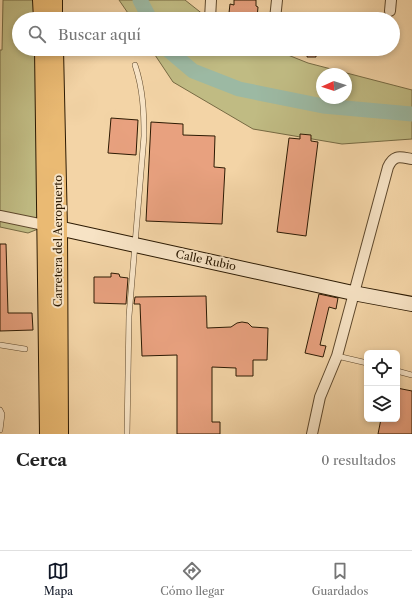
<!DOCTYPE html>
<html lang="es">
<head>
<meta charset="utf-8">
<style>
  :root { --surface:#fff; --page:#f6f6f6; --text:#222; --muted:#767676; --line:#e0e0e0; --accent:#111827 }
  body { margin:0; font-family:"Libre Caslon Text",serif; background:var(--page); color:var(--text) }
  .controls { position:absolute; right:12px; bottom:12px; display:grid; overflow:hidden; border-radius:6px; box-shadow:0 2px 6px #0003 }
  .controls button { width:36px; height:36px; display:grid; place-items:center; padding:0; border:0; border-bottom:1px solid var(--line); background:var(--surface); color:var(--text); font:20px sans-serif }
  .compass { position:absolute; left:316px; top:68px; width:36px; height:36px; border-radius:50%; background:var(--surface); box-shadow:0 2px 6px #0003; rotate:267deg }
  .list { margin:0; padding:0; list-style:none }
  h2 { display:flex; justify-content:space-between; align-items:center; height:52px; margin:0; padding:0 16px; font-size:17px }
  h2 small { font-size:13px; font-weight:400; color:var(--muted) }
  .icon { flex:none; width:22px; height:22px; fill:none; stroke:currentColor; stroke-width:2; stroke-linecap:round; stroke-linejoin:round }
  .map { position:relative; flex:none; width:412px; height:434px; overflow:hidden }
  .search { position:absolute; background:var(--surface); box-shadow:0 2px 6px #0003; left:12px; right:12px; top:12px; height:44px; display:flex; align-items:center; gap:10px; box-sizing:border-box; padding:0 14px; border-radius:22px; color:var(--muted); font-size:15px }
  .sheet { height:116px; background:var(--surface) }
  nav { display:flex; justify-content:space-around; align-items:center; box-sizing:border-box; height:56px; border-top:1px solid var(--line); background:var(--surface); font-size:11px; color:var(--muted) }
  nav a { display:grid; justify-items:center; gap:2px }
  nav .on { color:var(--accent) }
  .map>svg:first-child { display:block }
  .green { fill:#c0bb83; stroke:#766a43; fill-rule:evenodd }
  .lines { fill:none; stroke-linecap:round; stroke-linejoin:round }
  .river { stroke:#9cb9a3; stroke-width:15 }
  .building { fill:#e8a17f; stroke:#2c1a03 }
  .lane-casing { stroke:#5e482c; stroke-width:6 }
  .street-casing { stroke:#5e482c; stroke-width:12 }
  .secondary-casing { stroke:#2c1a03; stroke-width:16 }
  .primary-casing { stroke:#2c1a03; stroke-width:18 }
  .lane { stroke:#f7e3c5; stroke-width:5 }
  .street { stroke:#f7e3c5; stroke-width:10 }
  .secondary { stroke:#f7e3c5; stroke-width:14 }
  .primary { stroke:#eaba73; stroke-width:16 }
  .labels { text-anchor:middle; stroke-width:4; stroke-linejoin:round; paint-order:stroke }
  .street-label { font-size:11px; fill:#2c1a03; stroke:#f7e3c5 }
</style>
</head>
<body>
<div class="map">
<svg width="412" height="434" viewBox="0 0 412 434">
  <rect width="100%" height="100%" fill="#f3d4a6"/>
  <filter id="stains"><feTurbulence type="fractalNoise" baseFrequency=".005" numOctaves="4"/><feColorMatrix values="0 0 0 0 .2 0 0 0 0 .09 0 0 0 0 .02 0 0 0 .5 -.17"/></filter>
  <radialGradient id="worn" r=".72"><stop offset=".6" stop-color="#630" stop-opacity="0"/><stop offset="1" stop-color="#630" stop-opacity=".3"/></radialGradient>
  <!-- green -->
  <g class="green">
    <path d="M 3,0 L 58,0 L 59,19 L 19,19 L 19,49 L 60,49 L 61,220 L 28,233 L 0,227 L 0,50 L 2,50 Z"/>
    <path d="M 119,0 L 185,0 L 209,19 L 132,19 Z"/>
    <path d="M 151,49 L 273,49 L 308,63 L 412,90 L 412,139 L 342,144 L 253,129 L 173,82 ZM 322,74 L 346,74 L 346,98 L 322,98 Z"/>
  </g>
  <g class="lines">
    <!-- river -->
    <g class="river">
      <path d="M 140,0 L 150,19"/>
      <path d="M 167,49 L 193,71 L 239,89 L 323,106 L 412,114"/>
    </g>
  </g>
  <!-- building -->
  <g class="building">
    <path d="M 234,0 L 256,0 L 256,6 L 258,7 L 257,18 L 255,17 L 255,19 L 233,19 L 233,13 L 229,13 L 230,4 L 234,5 Z"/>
    <path d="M 308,49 L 316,49 L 316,57 L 307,57 Z"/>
    <path d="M 111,118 L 138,120 L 136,155 L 108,153 Z"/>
    <path d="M 151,122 L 183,124 L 183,135 L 215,136 L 214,167 L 225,168 L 222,224 L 146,221 Z"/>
    <path d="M 300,134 L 311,135 L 311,141 L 318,142 L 306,236 L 277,232 L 289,138 L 300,139 Z"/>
    <path d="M 0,244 L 6,244 L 8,313 L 32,313 L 33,330 L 0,331 Z"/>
    <path d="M 111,273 L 119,274 L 120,277 L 128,278 L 126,304 L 94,303 L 94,277 L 111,277 Z"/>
    <path d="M 319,294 L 338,298 L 336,309 L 329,307 L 320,345 L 326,346 L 323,357 L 305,353 Z"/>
    <path d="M 206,296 L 207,328 L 231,327 L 237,323 L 242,322 L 248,323 L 252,327 L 268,328 L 267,360 L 253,360 L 253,376 L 236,376 L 236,368 L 212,367 L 212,422 L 220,422 L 220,434 L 177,434 L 177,355 L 142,356 L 140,304 L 134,304 L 135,297 Z"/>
    <path d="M 397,388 L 412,391 L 412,434 L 378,434 L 381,419 L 397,419 Z"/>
  </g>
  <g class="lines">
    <defs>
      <g id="lane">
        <path d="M 0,345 L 25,349"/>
        <path d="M 337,356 L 367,363"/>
        <path d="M 397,371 L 412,375"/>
        <path d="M 0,410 L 2,414 L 0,430"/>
        <path d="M 127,434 L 129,316 L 144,136 C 144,112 143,89 135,65"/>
      </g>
      <g id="street">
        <path d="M 390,11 L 391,0"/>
        <path d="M 210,19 L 211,0"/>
        <path d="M 275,19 L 277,0"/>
        <path d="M 231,49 L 234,50 L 265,50 L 267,49"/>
        <path d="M 0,216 L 44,225"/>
        <path d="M 312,434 L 320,397 L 337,356 L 388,167 C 394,154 400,157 412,159"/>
      </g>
      <path id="secondary" d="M 49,226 L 353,293 L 412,304"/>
      <g id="primary">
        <path d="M 41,0 L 42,19"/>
        <path d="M 54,0 L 54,19"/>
        <path d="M 43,49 L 48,434"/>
        <path d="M 55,49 L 59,229 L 60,434"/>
      </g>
    </defs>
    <!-- lane casing -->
    <use href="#lane" class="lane-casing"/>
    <!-- street casing -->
    <use href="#street" class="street-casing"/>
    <!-- secondary casing -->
    <use href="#secondary" class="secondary-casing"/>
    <!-- primary casing -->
    <use href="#primary" class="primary-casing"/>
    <!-- lane -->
    <use href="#lane" class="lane"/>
    <!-- street -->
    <use href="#street" class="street"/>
    <!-- secondary -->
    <use href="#secondary" class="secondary"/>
    <!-- primary -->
    <use href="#primary" class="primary"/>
  </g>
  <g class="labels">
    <!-- street labels -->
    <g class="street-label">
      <text transform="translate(58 241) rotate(-90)" y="4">Carretera del Aeropuerto</text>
      <text transform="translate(206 260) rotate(12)" y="4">Calle Rubio</text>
    </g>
  </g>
  <rect width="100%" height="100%" filter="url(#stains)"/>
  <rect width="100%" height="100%" fill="url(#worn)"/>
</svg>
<div class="controls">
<button><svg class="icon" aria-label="locate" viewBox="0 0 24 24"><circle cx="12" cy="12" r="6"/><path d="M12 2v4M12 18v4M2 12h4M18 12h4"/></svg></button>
<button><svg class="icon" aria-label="layers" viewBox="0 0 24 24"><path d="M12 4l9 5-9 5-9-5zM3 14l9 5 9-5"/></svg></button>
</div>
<svg class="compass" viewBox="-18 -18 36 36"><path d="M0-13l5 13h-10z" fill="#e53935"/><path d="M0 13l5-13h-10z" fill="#767676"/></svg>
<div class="search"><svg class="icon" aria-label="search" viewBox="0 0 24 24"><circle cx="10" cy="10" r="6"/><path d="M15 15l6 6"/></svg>Buscar aquí</div>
</div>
<section class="sheet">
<h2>Cerca<small>0 resultados</small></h2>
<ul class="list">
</ul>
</section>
<nav>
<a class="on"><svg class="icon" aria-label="map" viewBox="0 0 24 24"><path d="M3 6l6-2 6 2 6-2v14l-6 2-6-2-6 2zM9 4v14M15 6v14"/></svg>Mapa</a>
<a><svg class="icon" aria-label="directions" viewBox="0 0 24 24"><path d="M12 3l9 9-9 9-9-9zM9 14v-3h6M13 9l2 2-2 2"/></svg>Cómo llegar</a>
<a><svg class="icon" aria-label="saved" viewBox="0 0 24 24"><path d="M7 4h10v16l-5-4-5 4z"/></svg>Guardados</a>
</nav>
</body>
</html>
